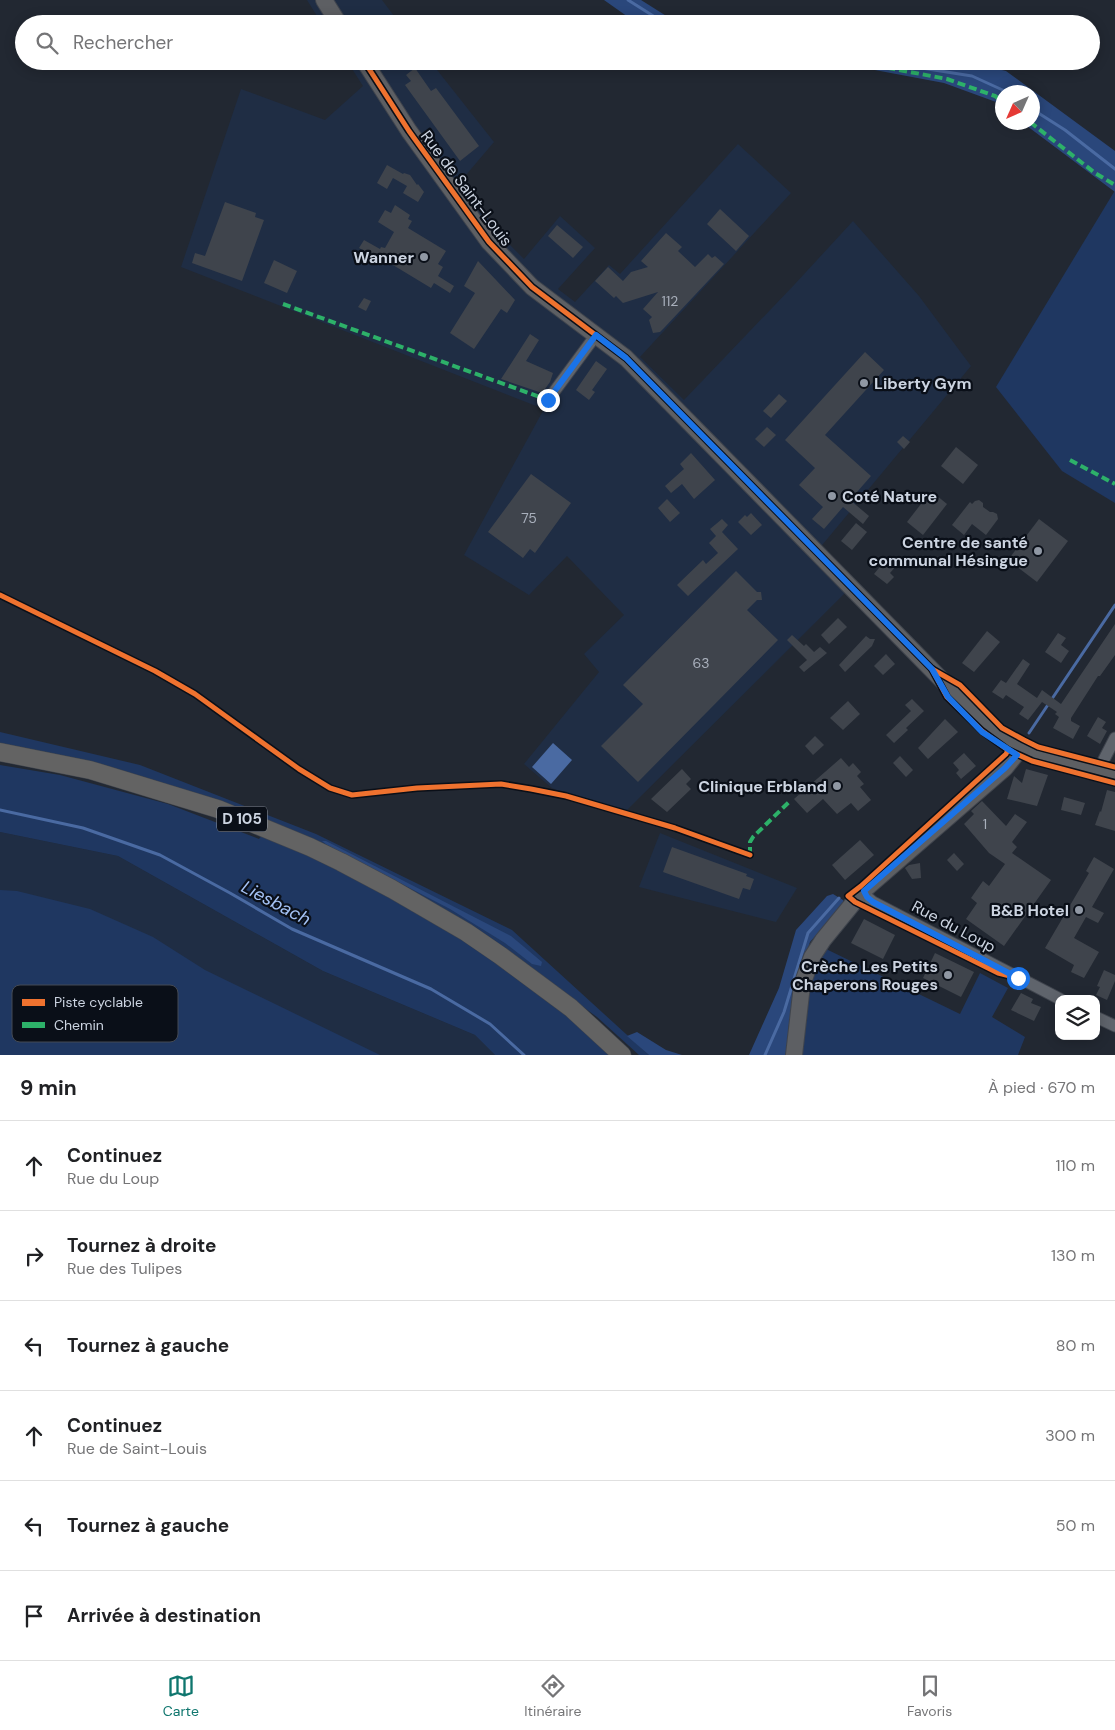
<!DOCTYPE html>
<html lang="fr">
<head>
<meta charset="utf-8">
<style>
  :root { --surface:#fff; --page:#f6f6f6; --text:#202124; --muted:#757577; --line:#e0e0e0; --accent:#0f766e }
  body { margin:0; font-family:"DM Sans",sans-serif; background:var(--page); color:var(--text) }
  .controls { position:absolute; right:15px; bottom:15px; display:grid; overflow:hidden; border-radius:10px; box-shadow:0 2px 12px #0003 }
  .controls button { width:45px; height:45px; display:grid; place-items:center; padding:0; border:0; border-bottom:1px solid var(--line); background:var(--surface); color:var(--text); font:25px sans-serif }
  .compass { position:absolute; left:995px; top:85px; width:45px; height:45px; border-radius:50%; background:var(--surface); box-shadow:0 2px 12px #0003; rotate:225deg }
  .stop { position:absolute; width:15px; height:15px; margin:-11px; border:4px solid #1a73e8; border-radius:50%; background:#fff }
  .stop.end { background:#1a73e8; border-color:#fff; box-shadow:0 1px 5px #0008 }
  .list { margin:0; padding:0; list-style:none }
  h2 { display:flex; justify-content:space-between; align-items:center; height:65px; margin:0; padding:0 20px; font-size:21px }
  h2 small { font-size:16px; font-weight:400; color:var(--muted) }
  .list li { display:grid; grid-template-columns:32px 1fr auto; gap:15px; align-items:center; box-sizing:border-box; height:90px; padding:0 20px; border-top:1px solid var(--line) }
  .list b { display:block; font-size:19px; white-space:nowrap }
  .list p { margin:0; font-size:16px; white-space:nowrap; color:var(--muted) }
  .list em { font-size:16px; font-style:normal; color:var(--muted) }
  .icon { flex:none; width:28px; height:28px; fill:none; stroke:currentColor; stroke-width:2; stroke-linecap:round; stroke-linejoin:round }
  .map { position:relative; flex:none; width:1115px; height:1055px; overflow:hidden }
  .search { position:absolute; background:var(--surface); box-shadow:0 2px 12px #0003; left:15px; right:15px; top:15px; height:55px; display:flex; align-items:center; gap:12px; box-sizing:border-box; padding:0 18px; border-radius:28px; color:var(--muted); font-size:19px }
  .sheet { height:605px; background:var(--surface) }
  nav { display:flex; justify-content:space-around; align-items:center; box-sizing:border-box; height:70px; border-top:1px solid var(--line); background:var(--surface); font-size:14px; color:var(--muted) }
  nav a { display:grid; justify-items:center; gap:2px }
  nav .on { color:var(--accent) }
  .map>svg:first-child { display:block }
  .built { fill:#1f2d44 }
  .green { fill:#1f3761 }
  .forest { fill:#2a477b }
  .water { fill:#4a6aa2 }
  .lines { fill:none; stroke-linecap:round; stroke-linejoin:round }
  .stream { stroke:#4a6aa2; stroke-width:3 }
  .building { fill:#3f444c }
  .street-casing { stroke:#3f444d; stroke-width:13 }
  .secondary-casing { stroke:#3f444d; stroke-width:18 }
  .primary-casing { stroke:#3f444d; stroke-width:19 }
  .street { stroke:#5f646c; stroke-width:11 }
  .secondary { stroke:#5d5f63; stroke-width:16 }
  .primary { stroke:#636363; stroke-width:18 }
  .quiet { stroke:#2db169; stroke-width:4; stroke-dasharray:8 4; stroke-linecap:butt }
  .cycleway-casing { stroke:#0a0f18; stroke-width:8 }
  .cycleway { stroke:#ef722f; stroke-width:5 }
  .route { stroke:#1a73e8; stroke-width:6 }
  .poi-dot { fill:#9098a4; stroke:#0a0f18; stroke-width:2 }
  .labels { text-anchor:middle; stroke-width:4.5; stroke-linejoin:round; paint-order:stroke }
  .number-label { font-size:14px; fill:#a9b0bc }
  .shield { fill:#0a0f18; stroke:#9299a5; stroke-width:1 }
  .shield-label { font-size:15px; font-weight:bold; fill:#ccd4e1 }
  .street-label { font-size:16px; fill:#ccd4e1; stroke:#0a0f18 }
  .poi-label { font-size:16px; font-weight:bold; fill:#ccd4e1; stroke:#0a0f18; text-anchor:end }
  .water-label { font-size:18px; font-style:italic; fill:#a4c2f5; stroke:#0a0f18 }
  .key { fill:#0a0f18; stroke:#444a54; stroke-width:1 }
  .key-label { font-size:14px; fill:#ccd4e1 }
</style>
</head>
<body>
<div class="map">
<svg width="1115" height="1055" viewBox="0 0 1115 1055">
  <rect width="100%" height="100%" fill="#222832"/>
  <!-- built -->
  <g class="built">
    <path d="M 307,0 L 382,0 L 400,24 L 322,24 Z"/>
    <path d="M 347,61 L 430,61 L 494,142 L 460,182 L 503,238 L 524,259 L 560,216 L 595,248 L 558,289 L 575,302 L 609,265 L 620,274 L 738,144 L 791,193 L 640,357 L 684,400 L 794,285 L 853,221 L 919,296 L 971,366 L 818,550 L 846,592 L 621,816 L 552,788 L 524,764 L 599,672 L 584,654 L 624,615 L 567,556 L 529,595 L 464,555 L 544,409 L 181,267 L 241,89 L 325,120 L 363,86 Z"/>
    <path d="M 0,832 L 118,856 L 323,971 L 475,1035 L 495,1055 L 0,1055 Z"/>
    <path d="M 660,833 L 797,888 L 776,922 L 639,887 Z"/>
  </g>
  <!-- green -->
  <g class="green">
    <path d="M 1114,192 L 1115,192 L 1115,503 L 1062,471 L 996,387 Z"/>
    <path d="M 0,732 L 140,765 L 316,834 L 512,930 L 649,1055 L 639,1055 L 597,1017 L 495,943 L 310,839 L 0,744 Z"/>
    <path d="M 0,765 L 60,775 L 168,804 L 259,839 L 262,835 L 347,872 L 463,939 L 576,1023 L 609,1055 L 495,1055 L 475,1035 L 323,971 L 118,856 L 0,832 Z"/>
    <path d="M 0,890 L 17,891 L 90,909 L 153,937 L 205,970 L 380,1055 L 0,1055 Z"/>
    <path d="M 826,949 L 960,1014 L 980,973 L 1008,988 L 992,1017 L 1025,1037 L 1018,1055 L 802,1055 L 808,988 L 818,962 Z"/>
  </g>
  <!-- forest -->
  <g class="forest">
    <path d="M 604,0 L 641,0 L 679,24 L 638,24 Z"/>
    <path d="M 827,61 L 964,61 L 1006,71 L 1115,151 L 1115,192 L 1023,123 L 1032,122 L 1032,92 L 1002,92 L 1002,107 L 996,102 L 944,83 Z"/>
    <path d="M 322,841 L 326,841 L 511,936 L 542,962 L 541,966 L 532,964 L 505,943 L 450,909 L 327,845 Z"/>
    <path d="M 833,894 L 843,900 L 844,903 L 810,942 L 797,983 L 789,1024 L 786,1055 L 749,1055 L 779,988 L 796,930 L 827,896 Z"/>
    <path d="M 637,1032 L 666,1050 L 682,1055 L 649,1055 L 627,1036 Z"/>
  </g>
  <!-- water -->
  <path class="water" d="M 553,743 L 572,760 L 551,784 L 532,767 Z"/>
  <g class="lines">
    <!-- stream -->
    <g class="stream">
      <path d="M 628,0 L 666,24"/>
      <path d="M 890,61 L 915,67 L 972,76 L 1007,92"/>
      <path d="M 1032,109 L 1065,130 L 1115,169"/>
      <path d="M 1029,733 L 1115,605"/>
      <path d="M 0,810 L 83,828 L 160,855 L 230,893 L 292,929 L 431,989 L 490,1024 L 524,1055"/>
      <path d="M 765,1055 L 784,1012 L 808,933 L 839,898"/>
    </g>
  </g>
  <!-- building -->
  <g class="building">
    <path d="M 415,68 L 431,91 L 436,88 L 479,146 L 460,161 L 405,85 L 411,81 L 406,75 Z"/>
    <path d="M 387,165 L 403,174 L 404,173 L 410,175 L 417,185 L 418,184 L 424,192 L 418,202 L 403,193 L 407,186 L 393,178 L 387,189 L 377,183 Z"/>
    <path d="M 225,202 L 256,213 L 255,217 L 264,220 L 242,281 L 192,263 L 195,253 L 205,256 Z"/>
    <path d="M 395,205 L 410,215 L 408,219 L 412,221 L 408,228 L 446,251 L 438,264 L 443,267 L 438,276 L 454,286 L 450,293 L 434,283 L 431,288 L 388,262 L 387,263 L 359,248 L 364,240 L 380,249 L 381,247 L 385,248 L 394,232 L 378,222 L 385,210 L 391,213 Z"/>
    <path d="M 720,209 L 749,236 L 736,251 L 707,224 Z"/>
    <path d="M 557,225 L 583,247 L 573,258 L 548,236 Z"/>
    <path d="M 666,233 L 682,247 L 678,251 L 695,267 L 708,254 L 712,258 L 715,256 L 724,264 L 664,328 L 660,332 L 653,333 L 649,320 L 652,317 L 643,309 L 658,292 L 623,303 L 616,296 L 614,298 L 595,281 L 608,267 L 623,281 L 631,272 L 648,267 L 641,261 Z"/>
    <path d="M 274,260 L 297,271 L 287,293 L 264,283 Z"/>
    <path d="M 478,261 L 515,300 L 507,313 L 501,309 L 474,349 L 450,333 L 475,293 L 464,286 Z"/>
    <path d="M 364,298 L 371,301 L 366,311 L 358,307 Z"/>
    <path d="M 530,334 L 539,340 L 526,361 L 553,373 L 550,382 L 542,393 L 501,379 Z"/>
    <path d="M 865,352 L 884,370 L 825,435 L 871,476 L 850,500 L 869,516 L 863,524 L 843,507 L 824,529 L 812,519 L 823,507 L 799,485 L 815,468 L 785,440 Z"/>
    <path d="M 596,361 L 607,369 L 592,390 L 595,392 L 589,400 L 576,390 Z"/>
    <path d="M 779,394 L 787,401 L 771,418 L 763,411 Z"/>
    <path d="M 767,427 L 776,435 L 764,447 L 755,439 Z"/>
    <path d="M 903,436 L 910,442 L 904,449 L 897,442 Z"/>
    <path d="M 956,447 L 978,465 L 963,484 L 941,466 Z"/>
    <path d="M 691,453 L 715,480 L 694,499 L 682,484 L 671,493 L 665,486 L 684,469 L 680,464 Z"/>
    <path d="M 531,474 L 571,503 L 535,553 L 530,549 L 523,558 L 488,532 Z"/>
    <path d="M 931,491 L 947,504 L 923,535 L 907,522 Z"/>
    <path d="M 667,499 L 680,513 L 670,522 L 658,508 Z"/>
    <path d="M 979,500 L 983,503 L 983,507 L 990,512 L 993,512 L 997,514 L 998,519 L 986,535 L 972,524 L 964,535 L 952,525 L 970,502 L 972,504 L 975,501 Z"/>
    <path d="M 751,513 L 762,525 L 751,535 L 738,522 L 745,515 L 747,517 Z"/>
    <path d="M 722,519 L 728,525 L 722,532 L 738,549 L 688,596 L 677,585 L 703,560 L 706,564 L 718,553 L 709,543 L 716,536 L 710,529 Z"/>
    <path d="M 1039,519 L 1068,541 L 1037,582 L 1008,560 Z"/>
    <path d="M 856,523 L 867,532 L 852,550 L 841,541 Z"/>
    <path d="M 887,558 L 897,565 L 890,573 L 894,577 L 887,584 L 874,574 Z"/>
    <path d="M 736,571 L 757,592 L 761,592 L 762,600 L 757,600 L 747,610 L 778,640 L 638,782 L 601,746 L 643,704 L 623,685 Z"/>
    <path d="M 838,618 L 847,627 L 829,644 L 821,635 Z"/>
    <path d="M 1115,624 L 1115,655 L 1100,676 L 1098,676 L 1071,718 L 1071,721 L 1080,726 L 1073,739 L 1053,728 L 1059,717 L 1055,714 L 1057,712 L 1042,702 L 1028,720 L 1019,714 L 1024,707 L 1006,695 L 1003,699 L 992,692 L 1001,680 L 1006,683 L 1023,659 L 1030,664 L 1017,684 L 1037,698 L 1042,690 L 1061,704 Z"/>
    <path d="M 987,631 L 1000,642 L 974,672 L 962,663 Z"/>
    <path d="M 1058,633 L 1066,638 L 1061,645 L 1069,651 L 1061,663 L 1045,652 Z"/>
    <path d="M 792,635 L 804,646 L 806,644 L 814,652 L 820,647 L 827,653 L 804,672 L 799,667 L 807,660 L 787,640 Z"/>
    <path d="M 866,636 L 870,639 L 875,639 L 872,646 L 845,672 L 839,665 Z"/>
    <path d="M 886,654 L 895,664 L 883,675 L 874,666 Z"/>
    <path d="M 912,699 L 924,711 L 906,728 L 908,730 L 894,743 L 886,735 L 911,711 L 905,705 Z"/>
    <path d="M 848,701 L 860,714 L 843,730 L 830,718 Z"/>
    <path d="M 1098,717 L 1106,722 L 1102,728 L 1107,731 L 1100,744 L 1087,736 Z"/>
    <path d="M 945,719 L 958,732 L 928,759 L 918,748 Z"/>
    <path d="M 815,736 L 824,745 L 813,755 L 805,746 Z"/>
    <path d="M 964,753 L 976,766 L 961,779 L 956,773 L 959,770 L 953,763 Z"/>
    <path d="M 900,756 L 913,770 L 906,777 L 893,763 Z"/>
    <path d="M 841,758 L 849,767 L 853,763 L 861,772 L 857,776 L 864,784 L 860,787 L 871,800 L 858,811 L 851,803 L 837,814 L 823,799 L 807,813 L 794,799 Z"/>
    <path d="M 682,769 L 691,779 L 686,784 L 691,789 L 667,812 L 651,799 Z"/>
    <path d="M 1026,769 L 1048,775 L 1037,806 L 1007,799 L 1014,776 L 1022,783 Z"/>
    <path d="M 1107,790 L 1115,792 L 1115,831 L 1095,825 L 1100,811 L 1101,812 Z"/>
    <path d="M 1064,797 L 1085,803 L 1081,815 L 1061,810 Z"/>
    <path d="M 982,801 L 1006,826 L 1015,814 L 1027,822 L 1012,842 L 1017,847 L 1012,853 L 1051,880 L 1004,946 L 966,919 L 977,903 L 971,898 L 983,881 L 989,886 L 1005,864 L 989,853 L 964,824 L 974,814 L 971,811 Z"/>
    <path d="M 860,840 L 874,855 L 845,880 L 832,865 Z"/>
    <path d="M 672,847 L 747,874 L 746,876 L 754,879 L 750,890 L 743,888 L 739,899 L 663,872 Z"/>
    <path d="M 954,853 L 964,864 L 957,871 L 947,860 Z"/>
    <path d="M 1094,857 L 1114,869 L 1092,907 L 1104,913 L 1098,923 L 1086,917 L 1074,938 L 1099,952 L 1084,978 L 1071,972 L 1074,965 L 1045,948 L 1089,873 L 1086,871 Z"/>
    <path d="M 920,863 L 921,878 L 912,879 L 905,868 L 909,865 Z"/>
    <path d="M 864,919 L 895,935 L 883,959 L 851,943 Z"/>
    <path d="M 935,953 L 974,972 L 961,997 L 923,978 Z"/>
    <path d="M 1104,970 L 1115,975 L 1115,981 L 1107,1000 L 1096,995 L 1100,987 L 1097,986 Z"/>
    <path d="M 1021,993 L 1033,999 L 1031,1003 L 1041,1007 L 1034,1021 L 1011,1010 Z"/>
  </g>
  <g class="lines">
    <defs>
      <g id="street">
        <path d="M 548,400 L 596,335"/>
        <path d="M 1098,771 L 1115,738"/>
        <path d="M 863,891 L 867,897 L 873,902 L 1060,999"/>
        <path d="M 1096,1017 L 1115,1026"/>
      </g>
      <g id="secondary">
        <path d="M 324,0 L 339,24"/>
        <path d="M 364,61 L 409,131 L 489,242 L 532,287 L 626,358 L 983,722 C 995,732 1007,743 1022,748 C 1051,761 1084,768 1115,775"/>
        <path d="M 794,1055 L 802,985 L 812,957 L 823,940 L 863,891 L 1005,768 L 1021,748"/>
      </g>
      <path id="primary" d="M 0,752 L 90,770 L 218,809 L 310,847 L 341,862 L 392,889 L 466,932 L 501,956 L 571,1008 L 622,1055"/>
    </defs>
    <!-- street casing -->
    <use href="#street" class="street-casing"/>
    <!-- secondary casing -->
    <use href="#secondary" class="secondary-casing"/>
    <!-- primary casing -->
    <use href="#primary" class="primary-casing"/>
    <!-- street -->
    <use href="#street" class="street"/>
    <!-- secondary -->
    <use href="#secondary" class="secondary"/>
    <!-- primary -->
    <use href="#primary" class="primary"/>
    <!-- quiet -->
    <g class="quiet">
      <path d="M 852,61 L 947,79 L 995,96 L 1002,101"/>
      <path d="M 1030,122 L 1095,173 L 1115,185"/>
      <path d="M 283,304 L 548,400 L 596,335"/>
      <path d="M 1070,460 L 1115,484"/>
      <path d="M 750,855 L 750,842 L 753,837 L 789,802"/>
    </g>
    <defs>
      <g id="cycleway">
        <path d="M 364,61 L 409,131 L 489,242 L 532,287 L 626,358 L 932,669 L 960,685 L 1002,728 L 1024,740 L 1038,747 L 1115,767"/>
        <path d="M 0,595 L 155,671 L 195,694 L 299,769 L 330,788 L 352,795 L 417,788 L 501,784 L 531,789 L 566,796 L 675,828 L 750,855"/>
        <path d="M 932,669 L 947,697 L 982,731 L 1008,750 L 1032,761 L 1115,783"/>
        <path d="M 1008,750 L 1006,754 L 861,886 L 848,896 L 855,902 L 998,973 L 1018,978"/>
      </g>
    </defs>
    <!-- cycleway casing -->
    <use href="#cycleway" class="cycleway-casing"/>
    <!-- cycleway -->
    <use href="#cycleway" class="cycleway"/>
  </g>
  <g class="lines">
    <!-- route -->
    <path class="route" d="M 548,400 L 596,335 L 626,358 L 932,669 L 948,697 L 982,732 L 1017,755 L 1005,768 L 864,891 L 867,897 L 873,902 L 1018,978"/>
  </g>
  <!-- markers -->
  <g class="poi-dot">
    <circle cx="424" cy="257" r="5"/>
    <circle cx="864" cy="383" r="5"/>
    <circle cx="832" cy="496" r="5"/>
    <circle cx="1038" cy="551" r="5"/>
    <circle cx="837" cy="786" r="5"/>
    <circle cx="1079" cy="910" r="5"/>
    <circle cx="948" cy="975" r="5"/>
  </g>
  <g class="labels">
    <!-- number labels -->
    <g class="number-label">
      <text x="670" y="306">112</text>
      <text x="529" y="523">75</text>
      <text x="701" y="668">63</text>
      <text x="985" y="829">1</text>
    </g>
    <!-- shield labels -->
    <rect class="shield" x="217" y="806.5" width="50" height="25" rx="4"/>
    <g class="shield-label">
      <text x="242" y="824">D 105</text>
    </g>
    <!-- street labels -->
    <g class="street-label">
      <text transform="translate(467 188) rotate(53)" y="6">Rue de Saint-Louis</text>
      <text transform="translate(954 926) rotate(28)" y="6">Rue du Loup</text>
    </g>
    <!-- poi labels -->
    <g class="poi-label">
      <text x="414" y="263">Wanner</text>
      <text x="874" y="389" text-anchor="start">Liberty Gym</text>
      <text x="842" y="502" text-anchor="start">Coté Nature</text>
      <text x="1028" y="548">Centre de santé<tspan x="1028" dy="18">communal Hésingue</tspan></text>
      <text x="827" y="792">Clinique Erbland</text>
      <text x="1069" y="916">B&amp;B Hotel</text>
      <text x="938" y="972">Crèche Les Petits<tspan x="938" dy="18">Chaperons Rouges</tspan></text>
    </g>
    <!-- water labels -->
    <g class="water-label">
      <text transform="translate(276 903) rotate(28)" y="6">Liesbach</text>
    </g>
  </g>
  <!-- legend -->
  <rect x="12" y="985" width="166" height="57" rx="8" class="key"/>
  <rect x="22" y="999" width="23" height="7" fill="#ef722f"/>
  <rect x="22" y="1022" width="23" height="6" fill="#2db169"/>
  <g class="key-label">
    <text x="54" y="1007">Piste cyclable</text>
    <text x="54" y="1030">Chemin</text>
  </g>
</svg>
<div class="controls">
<button><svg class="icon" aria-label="layers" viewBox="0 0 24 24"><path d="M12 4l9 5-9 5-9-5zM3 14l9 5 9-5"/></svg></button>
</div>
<svg class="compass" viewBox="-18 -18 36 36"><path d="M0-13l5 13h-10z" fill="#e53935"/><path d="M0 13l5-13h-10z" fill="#757577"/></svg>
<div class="stop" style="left:1018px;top:978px"></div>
<div class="stop end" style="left:548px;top:400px"></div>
<div class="search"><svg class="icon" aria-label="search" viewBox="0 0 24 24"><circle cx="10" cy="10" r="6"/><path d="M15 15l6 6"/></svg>Rechercher</div>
</div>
<section class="sheet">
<h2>9 min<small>À pied · 670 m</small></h2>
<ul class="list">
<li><svg class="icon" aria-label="ahead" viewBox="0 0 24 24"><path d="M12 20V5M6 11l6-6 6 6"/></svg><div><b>Continuez</b><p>Rue du Loup</p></div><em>110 m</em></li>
<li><svg class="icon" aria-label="right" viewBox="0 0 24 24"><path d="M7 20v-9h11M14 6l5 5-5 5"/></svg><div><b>Tournez à droite</b><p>Rue des Tulipes</p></div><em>130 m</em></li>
<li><svg class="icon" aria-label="left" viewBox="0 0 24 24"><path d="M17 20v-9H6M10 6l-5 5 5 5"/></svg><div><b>Tournez à gauche</b></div><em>80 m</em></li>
<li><svg class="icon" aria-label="ahead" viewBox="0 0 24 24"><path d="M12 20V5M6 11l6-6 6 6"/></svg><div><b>Continuez</b><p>Rue de Saint-Louis</p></div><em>300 m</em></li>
<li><svg class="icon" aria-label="left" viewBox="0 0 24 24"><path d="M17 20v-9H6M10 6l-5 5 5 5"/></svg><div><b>Tournez à gauche</b></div><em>50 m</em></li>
<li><svg class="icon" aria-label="arrive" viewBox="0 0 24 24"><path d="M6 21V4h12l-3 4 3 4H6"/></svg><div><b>Arrivée à destination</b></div></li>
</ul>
</section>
<nav>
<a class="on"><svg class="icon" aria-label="map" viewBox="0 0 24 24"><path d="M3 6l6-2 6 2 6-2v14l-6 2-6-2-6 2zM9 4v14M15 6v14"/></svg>Carte</a>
<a><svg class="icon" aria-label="directions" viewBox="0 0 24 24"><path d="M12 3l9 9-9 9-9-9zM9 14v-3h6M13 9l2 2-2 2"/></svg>Itinéraire</a>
<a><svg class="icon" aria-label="saved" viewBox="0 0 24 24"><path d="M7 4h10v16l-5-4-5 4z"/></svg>Favoris</a>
</nav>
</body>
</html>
